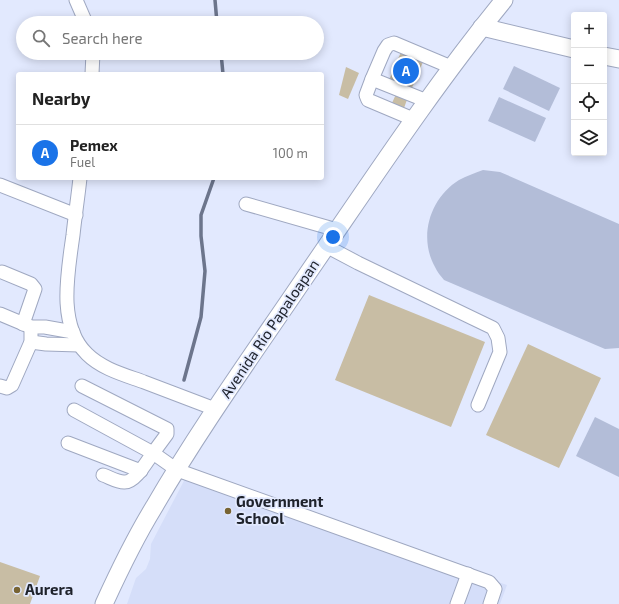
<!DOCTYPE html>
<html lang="en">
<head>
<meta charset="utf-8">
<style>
  :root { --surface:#fff; --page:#f2f2f2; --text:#222; --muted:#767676; --line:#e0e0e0; --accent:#1a73e8 }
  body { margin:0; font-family:"Exo 2",sans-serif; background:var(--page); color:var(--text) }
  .controls { position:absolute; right:12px; top:12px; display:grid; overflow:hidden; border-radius:4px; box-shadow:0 2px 10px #0003 }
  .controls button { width:36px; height:36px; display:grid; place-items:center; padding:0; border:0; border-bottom:1px solid var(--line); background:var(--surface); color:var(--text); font:20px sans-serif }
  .you { position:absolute; left:333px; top:237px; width:14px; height:14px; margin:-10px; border:3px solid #fff; border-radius:50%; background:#1a73e8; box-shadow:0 0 0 6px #1a73e833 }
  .badge { display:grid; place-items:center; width:26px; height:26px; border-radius:50%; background:var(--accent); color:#fff; font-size:13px; font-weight:700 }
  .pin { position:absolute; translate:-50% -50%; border:2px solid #fff; box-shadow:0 1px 4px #0006 }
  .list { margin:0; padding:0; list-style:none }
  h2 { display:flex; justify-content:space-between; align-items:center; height:52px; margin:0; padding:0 16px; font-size:17px }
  h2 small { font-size:13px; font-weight:400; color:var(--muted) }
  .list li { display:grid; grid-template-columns:26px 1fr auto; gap:12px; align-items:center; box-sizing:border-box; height:56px; padding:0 16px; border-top:1px solid var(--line) }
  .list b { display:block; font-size:15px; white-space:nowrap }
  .list p { margin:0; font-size:13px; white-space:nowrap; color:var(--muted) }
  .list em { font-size:13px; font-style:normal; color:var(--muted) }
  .icon { flex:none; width:22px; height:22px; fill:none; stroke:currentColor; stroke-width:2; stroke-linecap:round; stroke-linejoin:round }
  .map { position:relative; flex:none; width:619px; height:604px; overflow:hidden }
  .search { position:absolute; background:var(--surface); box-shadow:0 2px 10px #0003; left:16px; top:16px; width:308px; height:44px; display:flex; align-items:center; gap:10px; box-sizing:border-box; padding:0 14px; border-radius:22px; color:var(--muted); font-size:15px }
  .panel { position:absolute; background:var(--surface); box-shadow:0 2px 10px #0003; left:16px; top:72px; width:308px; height:108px; border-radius:4px }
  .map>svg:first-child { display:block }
  .built { fill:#d5def9 }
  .green { fill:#b3bdd8 }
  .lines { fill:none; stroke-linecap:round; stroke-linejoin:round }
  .stream { stroke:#6c758c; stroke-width:3.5 }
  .building { fill:#c8bda4 }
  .minor-casing { stroke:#9fa8c1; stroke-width:15 }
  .major-casing { stroke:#9fa8c1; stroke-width:19 }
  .minor { stroke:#fff; stroke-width:13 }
  .major { stroke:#fff; stroke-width:17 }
  .poi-dot { fill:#786433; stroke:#e2e9fe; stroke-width:1.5 }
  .labels { text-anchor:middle; stroke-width:3.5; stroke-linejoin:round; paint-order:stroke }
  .street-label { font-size:15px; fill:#1e222b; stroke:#e2e9fe }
  .poi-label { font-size:15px; font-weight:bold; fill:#1e222b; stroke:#e2e9fe; text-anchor:start }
</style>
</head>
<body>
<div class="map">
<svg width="619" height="604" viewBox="0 0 619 604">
  <rect width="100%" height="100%" fill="#e2e9fe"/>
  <!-- built -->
  <path class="built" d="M 186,477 L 507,585 L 500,604 L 127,604 L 136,578 L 146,569 L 150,559 L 151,544 Z"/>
  <!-- green -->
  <g class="green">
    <path d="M 514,66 L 560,88 L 549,111 L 503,89 Z"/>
    <path d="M 499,97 L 546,118 L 535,142 L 488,121 Z"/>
    <path d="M 483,170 L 500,172 L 619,224 L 619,348 L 605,349 L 444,280 C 441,276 437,272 435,267 C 418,237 430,198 459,180 C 466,176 475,173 483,170 Z"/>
    <path d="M 595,417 L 619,429 L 619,477 L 576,456 Z"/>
  </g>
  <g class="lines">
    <!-- stream -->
    <g class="stream">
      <path d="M 215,0 L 217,23"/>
      <path d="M 221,53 L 223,74"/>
      <path d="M 184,380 L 201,317 L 205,271 L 201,236 L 201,215 L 214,178"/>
    </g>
  </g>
  <!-- building -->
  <g class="building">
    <path d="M 401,52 L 423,62 L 411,90 L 389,80 Z"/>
    <path d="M 346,67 L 359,73 L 348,99 L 339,95 Z"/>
    <path d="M 397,92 L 408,97 L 404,108 L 392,103 Z"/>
    <path d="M 369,295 L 485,342 L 451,427 L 335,380 Z"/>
    <path d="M 528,344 L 601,378 L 559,468 L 486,435 Z"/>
    <path d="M 0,562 L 40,576 L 30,604 L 0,604 Z"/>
  </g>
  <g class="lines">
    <defs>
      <g id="minor">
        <path d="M 76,0 L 86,23"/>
        <path d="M 92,74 L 93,53"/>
        <path d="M 372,79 L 366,95 L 368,100 L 413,119"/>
        <path d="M 427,101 L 372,79 L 384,51 L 388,45 L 394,43 L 451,67"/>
        <path d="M 80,178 C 78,197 75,216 73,235 C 68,272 57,325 87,354 C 102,369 125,375 144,382 C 168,391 191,400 215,409"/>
        <path d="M 0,185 L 76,215"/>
        <path d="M 246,204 L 337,230"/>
        <path d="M 326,246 L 358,263 L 493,328 L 498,338 L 500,352 L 478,405"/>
        <path d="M 2,272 L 31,284 L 35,289 L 23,324"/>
        <path d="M 0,314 L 31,327 L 45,327 L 73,332"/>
        <path d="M 31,342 L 46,344 L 79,345"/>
        <path d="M 0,386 L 7,388 L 12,385 L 31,342 L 31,327"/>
        <path d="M 82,386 L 167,429 L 167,434 L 153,453 L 177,470 L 489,582 L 495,589 L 490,604"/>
        <path d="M 74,410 L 153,453 C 147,461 135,483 124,482 C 117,482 109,477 103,475"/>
        <path d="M 68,443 L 141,471"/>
        <path d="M 457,604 L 468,574"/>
      </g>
      <g id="major">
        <path d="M 482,27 L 574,49"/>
        <path d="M 604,56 L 619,59"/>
        <path d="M 104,604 C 119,571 135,538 154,507 C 201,426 256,350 308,273 C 372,180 433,87 504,0"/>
      </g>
    </defs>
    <!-- minor casing -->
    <use href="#minor" class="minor-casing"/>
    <!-- major casing -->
    <use href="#major" class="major-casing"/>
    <!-- minor -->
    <use href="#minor" class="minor"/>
    <!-- major -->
    <use href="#major" class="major"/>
  </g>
  <!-- markers -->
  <g class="poi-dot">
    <circle cx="228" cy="511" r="4"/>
    <circle cx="17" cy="590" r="4"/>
  </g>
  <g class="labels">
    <!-- street labels -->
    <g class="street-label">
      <text transform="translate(270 329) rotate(-56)" y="5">Avenida Río Papaloapan</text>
    </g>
    <!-- poi labels -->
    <g class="poi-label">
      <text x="236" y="507">Government<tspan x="236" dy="17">School</tspan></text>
      <text x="25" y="595">Aurera</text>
    </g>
  </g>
</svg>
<div class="controls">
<button>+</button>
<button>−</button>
<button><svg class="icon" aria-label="locate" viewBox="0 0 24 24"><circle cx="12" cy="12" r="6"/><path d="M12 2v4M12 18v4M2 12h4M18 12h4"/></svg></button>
<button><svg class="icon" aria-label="layers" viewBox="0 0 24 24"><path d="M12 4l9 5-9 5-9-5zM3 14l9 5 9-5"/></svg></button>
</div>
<div class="you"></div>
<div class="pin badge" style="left:406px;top:71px">A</div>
<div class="search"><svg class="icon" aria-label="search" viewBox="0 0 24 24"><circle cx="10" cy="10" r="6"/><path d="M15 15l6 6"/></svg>Search here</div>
<section class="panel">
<h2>Nearby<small></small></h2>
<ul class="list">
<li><span class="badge">A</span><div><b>Pemex</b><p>Fuel</p></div><em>100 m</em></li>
</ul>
</section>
</div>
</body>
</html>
